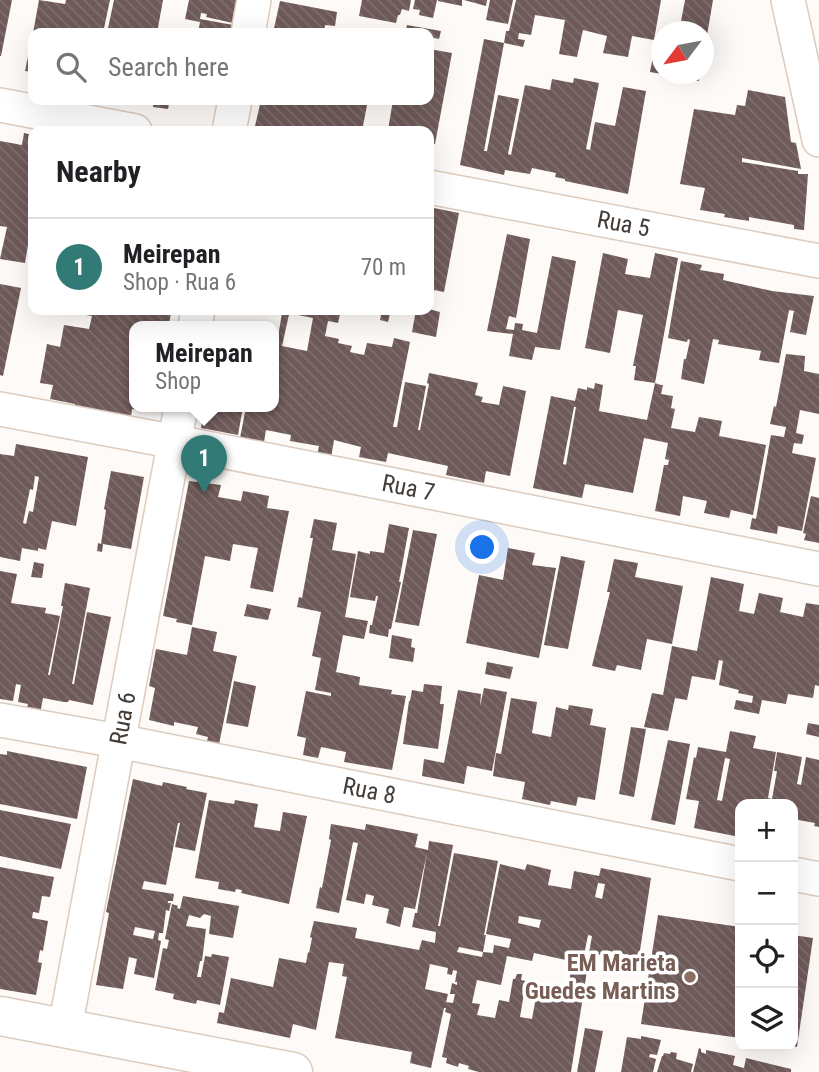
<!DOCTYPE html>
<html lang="en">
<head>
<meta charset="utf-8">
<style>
  :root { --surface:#fff; --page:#f2f2f2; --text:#202124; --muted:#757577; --line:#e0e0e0; --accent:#327a76 }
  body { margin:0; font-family:"Roboto Condensed",sans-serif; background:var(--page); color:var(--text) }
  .controls { position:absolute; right:21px; bottom:21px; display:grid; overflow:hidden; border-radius:14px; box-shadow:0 7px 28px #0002 }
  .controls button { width:63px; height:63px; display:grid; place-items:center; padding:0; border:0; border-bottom:2px solid var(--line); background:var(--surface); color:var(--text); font:35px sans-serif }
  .compass { position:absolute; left:651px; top:21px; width:63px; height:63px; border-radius:50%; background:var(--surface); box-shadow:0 7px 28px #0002; rotate:238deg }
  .you { position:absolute; left:483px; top:548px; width:24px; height:24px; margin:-18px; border:5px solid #fff; border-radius:50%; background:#1a73e8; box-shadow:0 0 0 10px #1a73e833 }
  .badge { display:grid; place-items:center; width:46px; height:46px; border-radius:50%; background:var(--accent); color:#fff; font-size:23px; font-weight:700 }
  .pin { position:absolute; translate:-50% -58px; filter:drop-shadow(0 2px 4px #0008) }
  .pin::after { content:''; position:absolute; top:37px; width:24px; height:21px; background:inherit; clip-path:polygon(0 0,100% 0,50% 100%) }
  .popup { position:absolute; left:129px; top:321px; width:150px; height:91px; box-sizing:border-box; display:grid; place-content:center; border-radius:14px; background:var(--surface); filter:drop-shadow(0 2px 5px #0005); font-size:23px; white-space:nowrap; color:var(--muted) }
  .popup b { font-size:26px; color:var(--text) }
  .popup::after { content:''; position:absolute; left:50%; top:100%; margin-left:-14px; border:14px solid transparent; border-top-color:var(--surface) }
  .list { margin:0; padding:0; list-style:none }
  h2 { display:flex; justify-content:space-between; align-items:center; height:91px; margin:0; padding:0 28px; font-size:30px }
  h2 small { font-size:23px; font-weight:400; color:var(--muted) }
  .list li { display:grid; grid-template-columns:46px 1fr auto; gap:21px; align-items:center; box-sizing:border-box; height:98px; padding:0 28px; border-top:2px solid var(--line) }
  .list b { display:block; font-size:26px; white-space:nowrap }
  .list p { margin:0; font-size:23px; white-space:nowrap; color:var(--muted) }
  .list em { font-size:23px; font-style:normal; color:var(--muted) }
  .icon { flex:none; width:38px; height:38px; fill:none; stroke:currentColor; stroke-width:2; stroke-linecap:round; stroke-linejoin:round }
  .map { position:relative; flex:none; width:819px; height:1072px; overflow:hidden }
  .search { position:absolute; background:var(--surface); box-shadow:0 7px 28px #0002; left:28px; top:28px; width:406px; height:77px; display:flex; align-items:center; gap:18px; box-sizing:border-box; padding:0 24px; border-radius:14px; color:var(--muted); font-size:26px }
  .panel { position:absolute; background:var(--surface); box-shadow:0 7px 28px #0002; left:28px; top:126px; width:406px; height:189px; border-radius:14px }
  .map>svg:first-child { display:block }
  .building { fill:url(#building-back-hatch); fill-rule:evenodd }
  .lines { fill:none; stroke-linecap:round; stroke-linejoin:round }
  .minor-casing { stroke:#dcccbe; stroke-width:36 }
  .secondary-casing { stroke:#dcccbe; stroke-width:41 }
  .minor { stroke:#fff; stroke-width:33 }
  .secondary { stroke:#fff; stroke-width:38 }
  .education-dot { fill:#8d6e63; stroke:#fff; stroke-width:2.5 }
  .labels { text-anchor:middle; stroke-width:7; stroke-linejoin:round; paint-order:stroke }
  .street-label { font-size:24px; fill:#423b36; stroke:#fff }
  .education-label { font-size:24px; font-weight:bold; fill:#785e54; stroke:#fff; text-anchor:end }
</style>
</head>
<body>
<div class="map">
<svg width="819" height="1072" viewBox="0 0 819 1072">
  <defs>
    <pattern id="building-back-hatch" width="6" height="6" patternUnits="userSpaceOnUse" patternTransform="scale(1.75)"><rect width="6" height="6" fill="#6e5a59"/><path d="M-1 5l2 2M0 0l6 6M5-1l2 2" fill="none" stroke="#806f6e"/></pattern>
  </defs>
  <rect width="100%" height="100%" fill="#fefaf7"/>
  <!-- building -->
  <g class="building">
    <path d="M 0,0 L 12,0 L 1,56 L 0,56 Z"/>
    <path d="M 39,0 L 65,4 L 66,0 L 110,0 L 103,33 L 33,33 Z"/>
    <path d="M 114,0 L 163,0 L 157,33 L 107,33 Z"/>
    <path d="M 189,0 L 237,0 L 233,23 L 206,17 L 207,14 L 201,13 L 200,19 L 233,25 L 231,33 L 198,33 L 200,22 L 185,19 Z"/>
    <path d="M 362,0 L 411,0 L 409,11 L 402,9 L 400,15 L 398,15 L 396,23 L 359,16 Z"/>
    <path d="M 415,0 L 437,0 L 433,18 L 419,15 L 420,10 L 413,9 Z"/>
    <path d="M 438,0 L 462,0 L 462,6 L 438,1 Z"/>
    <path d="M 464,0 L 487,0 L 486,6 Z"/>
    <path d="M 490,0 L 513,0 L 508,24 L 486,20 Z"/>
    <path d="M 516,0 L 661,0 L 654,40 L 632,36 L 628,57 L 603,53 L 607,36 L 583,30 L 577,57 L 559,54 L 565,20 L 535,15 L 531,35 L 519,33 L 518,39 L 525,40 L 523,47 L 504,43 L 506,31 L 509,31 Z"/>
    <path d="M 685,0 L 713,0 L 705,47 L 704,47 L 704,32 L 679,32 Z"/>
    <path d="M 280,1 L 337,12 L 335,26 L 325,25 L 324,33 L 273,33 Z"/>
    <path d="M 407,25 L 441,31 L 439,39 L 429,37 L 429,33 L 405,33 Z"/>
    <path d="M 32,37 L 33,37 L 33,72 L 25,71 Z"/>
    <path d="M 484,39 L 504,43 L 484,151 L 487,151 L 498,95 L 519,99 L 508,154 L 511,155 L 525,85 L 550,90 L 552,79 L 573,83 L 574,78 L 599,83 L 586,149 L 590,150 L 595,122 L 615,126 L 623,87 L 646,91 L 628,194 L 565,181 L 565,179 L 555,177 L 556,173 L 532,168 L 530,174 L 505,170 L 504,175 L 460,165 Z"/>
    <path d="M 429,49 L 452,53 L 435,144 L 429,143 L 429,131 L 398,131 L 388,130 L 393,100 L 429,100 Z"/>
    <path d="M 654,51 L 662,53 L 660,60 L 662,60 L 662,74 L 650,72 Z"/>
    <path d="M 665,74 L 700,74 L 699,81 L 665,75 Z"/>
    <path d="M 748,90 L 785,97 L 791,142 L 796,143 L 801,169 L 742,158 L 742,162 L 798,171 L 798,174 L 808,174 L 804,230 L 794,229 L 794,225 L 749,217 L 749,221 L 724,217 L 725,214 L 700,210 L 705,188 L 680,184 L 694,109 L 735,115 L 737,105 L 745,106 Z"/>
    <path d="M 154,100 L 170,100 L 168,109 L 153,107 Z"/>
    <path d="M 261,100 L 368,100 L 362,131 L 335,131 L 311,127 L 311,131 L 286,131 L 255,126 Z"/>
    <path d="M 24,133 L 33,135 L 33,234 L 30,233 L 25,263 L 0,259 L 7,227 L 0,226 L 0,141 L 22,145 Z"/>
    <path d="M 429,207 L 459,213 L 444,292 L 429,289 Z"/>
    <path d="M 507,234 L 530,239 L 516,318 L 509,316 L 506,329 L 514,330 L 515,323 L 523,324 L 522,330 L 537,333 L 552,256 L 576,261 L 560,350 L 535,347 L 532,360 L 509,356 L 513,334 L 487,331 Z"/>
    <path d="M 603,253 L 628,259 L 625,274 L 650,278 L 655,253 L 678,258 L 655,383 L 634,380 L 636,366 L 633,366 L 643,315 L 618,310 L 610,353 L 585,348 Z"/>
    <path d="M 681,261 L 702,265 L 700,270 L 724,274 L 723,280 L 772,291 L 814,296 L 806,335 L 790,332 L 794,311 L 789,310 L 779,363 L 759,360 L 761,351 L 718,344 L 719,340 L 713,339 L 704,384 L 681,379 L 684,359 L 686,359 L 690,340 L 688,339 L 687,342 L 668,338 Z"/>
    <path d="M 0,284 L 21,288 L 3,376 L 0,375 Z"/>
    <path d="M 429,309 L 440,312 L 436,337 L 412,332 L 416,310 Z"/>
    <path d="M 63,310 L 172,310 L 168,327 L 134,327 L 134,407 L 153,407 L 152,412 L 132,409 L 131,418 L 75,408 L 75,404 L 50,399 L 53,385 L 40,383 L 47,344 L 60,347 L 64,325 L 89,329 L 92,316 L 62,311 Z"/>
    <path d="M 274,310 L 290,310 L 282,346 L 307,351 L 313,318 L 298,315 L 298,310 L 314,310 L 314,311 L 325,314 L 326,310 L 341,310 L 338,323 L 328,321 L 325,336 L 339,339 L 338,343 L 352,346 L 350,352 L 364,355 L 367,343 L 392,347 L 394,338 L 410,342 L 393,427 L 397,427 L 405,382 L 426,386 L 418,430 L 420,430 L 429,384 L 427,383 L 429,373 L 478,383 L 475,395 L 483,397 L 481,402 L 499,405 L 503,386 L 526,391 L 510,476 L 486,471 L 484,483 L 446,475 L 448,466 L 388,453 L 386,462 L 359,457 L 361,447 L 334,440 L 331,458 L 317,456 L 319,446 L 290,441 L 291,435 L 266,430 L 264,442 L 240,438 L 246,407 L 274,407 L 274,336 L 278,337 L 282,313 L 274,311 Z"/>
    <path d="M 382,310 L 391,310 L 388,322 L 380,320 Z"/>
    <path d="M 786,354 L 805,356 L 804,371 L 819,374 L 819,414 L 800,410 L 796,433 L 804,435 L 802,444 L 794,443 L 792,453 L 816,458 L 802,531 L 778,526 L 777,534 L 750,529 L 752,518 L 756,519 L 771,435 L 784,437 L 786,427 L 770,424 L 774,406 L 776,407 Z"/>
    <path d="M 595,383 L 603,385 L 599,411 L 647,420 L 655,383 L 661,385 L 663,385 L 661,394 L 673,396 L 671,408 L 675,409 L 671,428 L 695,432 L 699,417 L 722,421 L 719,436 L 766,445 L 753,515 L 731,510 L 729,518 L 704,513 L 707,501 L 683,496 L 680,516 L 655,511 L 664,465 L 668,465 L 669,460 L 665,459 L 668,443 L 644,438 L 633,493 L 585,484 L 582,498 L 533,488 L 551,396 L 575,401 L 578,388 L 587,390 L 587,387 L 594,389 ZM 574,407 L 576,407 L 566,465 L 563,464 Z"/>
    <path d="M 205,407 L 243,407 L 238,435 L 201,428 Z"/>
    <path d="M 16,444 L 88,457 L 76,526 L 52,521 L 46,550 L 38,548 L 38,551 L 22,548 L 20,561 L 0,557 L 0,454 L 14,456 ZM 35,476 L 39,477 L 33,512 L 29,511 L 26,524 L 23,523 L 30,489 L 33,490 Z"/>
    <path d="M 111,471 L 144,477 L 131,549 L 103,544 L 102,552 L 97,551 L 98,543 L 101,544 L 106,510 L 104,509 Z"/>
    <path d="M 189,481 L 221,485 L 218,497 L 241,501 L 243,491 L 269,496 L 267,508 L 289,511 L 273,592 L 250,588 L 258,548 L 233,544 L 230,561 L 205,556 L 192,625 L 176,622 L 177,619 L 163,616 Z"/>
    <path d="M 811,496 L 819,498 L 819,543 L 804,540 L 806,534 L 803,533 Z"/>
    <path d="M 314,519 L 337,523 L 332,550 L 356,554 L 345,617 L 368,621 L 364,639 L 343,635 L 336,672 L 360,677 L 359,685 L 392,690 L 391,694 L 406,696 L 392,770 L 344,762 L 346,752 L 321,747 L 318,758 L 303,755 L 306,738 L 297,736 L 306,691 L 331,696 L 331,693 L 315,690 L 321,658 L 312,656 L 321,612 L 297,607 L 299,597 L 302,598 L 313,538 L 310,538 Z"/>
    <path d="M 389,524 L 409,528 L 399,582 L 401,582 L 391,629 L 389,629 L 388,637 L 369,633 L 370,625 L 372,625 L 378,596 L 376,596 L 375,601 L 350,597 L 358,551 L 370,554 L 370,551 L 384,553 Z"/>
    <path d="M 413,530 L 437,534 L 419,626 L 395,622 Z"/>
    <path d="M 508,548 L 535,553 L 532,565 L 556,568 L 539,658 L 466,643 L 479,575 L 503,580 Z"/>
    <path d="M 561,556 L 585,561 L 568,649 L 544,645 Z"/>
    <path d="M 614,559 L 638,563 L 635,577 L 683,586 L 672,644 L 647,639 L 641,670 L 617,665 L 615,671 L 592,666 L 610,592 L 607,592 Z"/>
    <path d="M 34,562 L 44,564 L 42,578 L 31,577 Z"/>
    <path d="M 0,571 L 17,574 L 11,603 L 46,608 L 45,613 L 60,616 L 48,675 L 50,675 L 63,606 L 61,606 L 65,583 L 90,588 L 72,684 L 74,684 L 87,612 L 111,617 L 93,705 L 69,700 L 68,702 L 64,702 L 43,698 L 40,714 L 26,711 L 28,704 L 18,702 L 21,685 L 16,684 L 13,701 L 0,699 Z"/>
    <path d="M 711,577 L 744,584 L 739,611 L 754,614 L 759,593 L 783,598 L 780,612 L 803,617 L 806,603 L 819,605 L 819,686 L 815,685 L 813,698 L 788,694 L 786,704 L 762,700 L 759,714 L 734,709 L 736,700 L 752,703 L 753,696 L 738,693 L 739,690 L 719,685 L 723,661 L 719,660 L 715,680 L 692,676 L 687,700 L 675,698 L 668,731 L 644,727 L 652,693 L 663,695 L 672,646 L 697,651 Z"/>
    <path d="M 247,604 L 271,609 L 268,620 L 244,616 Z"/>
    <path d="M 192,627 L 217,632 L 213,651 L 237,656 L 219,744 L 207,741 L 208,737 L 196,734 L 198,727 L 174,722 L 174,726 L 149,720 L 155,688 L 149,686 L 156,649 L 187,655 Z"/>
    <path d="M 392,635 L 412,639 L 411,647 L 415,648 L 413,662 L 389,658 Z"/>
    <path d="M 487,662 L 513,667 L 510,679 L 485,674 Z"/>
    <path d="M 234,681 L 256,686 L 248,727 L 226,723 Z"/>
    <path d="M 424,684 L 442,686 L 440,704 L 444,704 L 438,749 L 403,744 L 409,701 L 410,701 L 412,690 L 423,692 Z"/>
    <path d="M 484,688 L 507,692 L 492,771 L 467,766 L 464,784 L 422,776 L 424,759 L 444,763 L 458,690 L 481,694 L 480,706 Z"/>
    <path d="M 511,698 L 537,702 L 532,733 L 551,737 L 556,707 L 568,710 L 569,705 L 593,709 L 590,725 L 606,728 L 595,800 L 578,797 L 576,806 L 551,801 L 550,805 L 522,799 L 525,782 L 493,776 L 496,753 L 501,754 Z"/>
    <path d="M 808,723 L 819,725 L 819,737 L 806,734 Z"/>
    <path d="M 631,727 L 646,729 L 634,797 L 619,794 Z"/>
    <path d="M 730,731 L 756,736 L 753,748 L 776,752 L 768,798 L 772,799 L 777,771 L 774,771 L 777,752 L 802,757 L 797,784 L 801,785 L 806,757 L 819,760 L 819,827 L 814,826 L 815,823 L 793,819 L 793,804 L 740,804 L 740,837 L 694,828 L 699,801 L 686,799 L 694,757 L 696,758 L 698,747 L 726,752 ZM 725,758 L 730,759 L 722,801 L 717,800 Z"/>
    <path d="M 668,740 L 690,744 L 675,825 L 651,820 Z"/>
    <path d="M 7,751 L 87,767 L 77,819 L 0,804 L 0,754 L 7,755 Z"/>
    <path d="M 133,779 L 162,786 L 163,782 L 187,787 L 186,789 L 207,793 L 195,851 L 175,847 L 180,823 L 178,823 L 166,885 L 144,881 L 142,889 L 174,894 L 173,901 L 168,901 L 168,903 L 171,903 L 169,911 L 166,910 L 163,933 L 159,933 L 158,940 L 161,941 L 154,978 L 134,974 L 137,959 L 129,957 L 123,989 L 96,985 L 109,913 L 106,912 ZM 135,927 L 155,931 L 153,939 L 133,935 Z"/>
    <path d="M 209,800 L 234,804 L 235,800 L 258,804 L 254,827 L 280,831 L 283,812 L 307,816 L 289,904 L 241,893 L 242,890 L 236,889 L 235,892 L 218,889 L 219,882 L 195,878 Z"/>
    <path d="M 0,810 L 71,824 L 61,869 L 0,856 Z"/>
    <path d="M 331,824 L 365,830 L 366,824 L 418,834 L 415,847 L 428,850 L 429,841 L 453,845 L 438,926 L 440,926 L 454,853 L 498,861 L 484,935 L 486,935 L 483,952 L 493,953 L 494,945 L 509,948 L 511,939 L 486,934 L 500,864 L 525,870 L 527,864 L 551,870 L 548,885 L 571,889 L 574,871 L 599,876 L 601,868 L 651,878 L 639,957 L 609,951 L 608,956 L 589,953 L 592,936 L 588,935 L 581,970 L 587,971 L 571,1072 L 479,1072 L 468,1069 L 469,1066 L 459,1063 L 458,1067 L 446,1063 L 447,1058 L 442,1057 L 451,1014 L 445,1012 L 446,1008 L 444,1008 L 431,1068 L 410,1063 L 412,1052 L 335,1038 L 347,977 L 342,976 L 344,964 L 329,962 L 316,1030 L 293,1024 L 290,1038 L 217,1023 L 219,1012 L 224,1013 L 231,978 L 273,987 L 279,958 L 306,963 L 308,952 L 309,953 L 312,938 L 310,937 L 314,921 L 357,928 L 355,938 L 419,950 L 422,940 L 435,943 L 436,932 L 412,927 L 415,913 L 417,913 L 427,853 L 415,909 L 404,907 L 400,927 L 386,923 L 389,909 L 372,905 L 374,896 L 366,894 L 364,904 L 346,900 L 358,843 L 353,842 L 339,913 L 316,908 L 320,887 L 322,888 L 331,840 L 329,839 ZM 598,883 L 605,884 L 602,899 L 595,897 ZM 519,916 L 541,920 L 539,928 L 518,923 ZM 459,947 L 483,952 L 482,957 L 457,952 ZM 534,953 L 575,962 L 574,968 L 571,968 L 568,991 L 538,986 L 532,1019 L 520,1017 L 526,981 L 521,980 L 522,974 L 517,974 L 515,979 L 513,979 L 509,1002 L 499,1000 L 495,1018 L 477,1015 L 480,1004 L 472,1003 L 477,980 L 501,985 L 507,956 L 532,961 ZM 430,964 L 448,968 L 447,974 L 452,975 L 453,970 L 457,971 L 455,982 L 457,982 L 457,985 L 452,983 L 450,994 L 455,994 L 453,1003 L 446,1002 L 448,994 L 425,989 Z"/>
    <path d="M 0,867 L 54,877 L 50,897 L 42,896 L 39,913 L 33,912 L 32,918 L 48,921 L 43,951 L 40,950 L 38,962 L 42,963 L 36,995 L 0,989 Z"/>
    <path d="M 183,896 L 239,906 L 233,938 L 209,934 L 211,916 L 204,914 L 200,918 L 189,915 L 186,926 L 206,929 L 202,961 L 200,961 L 197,977 L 201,977 L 205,956 L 211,957 L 212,954 L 229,957 L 220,1005 L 197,1000 L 196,1004 L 173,999 L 174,994 L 155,990 L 163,948 L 167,949 L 169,940 L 165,939 L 172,904 L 178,906 L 177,908 L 180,909 Z"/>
    <path d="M 658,915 L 740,927 L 740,1038 L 641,1024 Z"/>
    <path d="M 793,935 L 813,938 L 797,1047 L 793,1046 Z"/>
    <path d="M 585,1028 L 603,1031 L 595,1072 L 577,1072 Z"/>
    <path d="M 641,1036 L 661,1040 L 657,1055 L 650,1054 L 649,1057 L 656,1059 L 653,1072 L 621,1072 L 627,1037 L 641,1039 Z"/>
    <path d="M 699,1048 L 701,1049 L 701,1052 L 706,1054 L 706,1050 L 735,1056 L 733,1065 L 744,1068 L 746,1058 L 791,1069 L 791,1072 L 693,1072 Z"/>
    <path d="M 671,1052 L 677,1053 L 676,1059 L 693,1064 L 691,1072 L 657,1072 L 662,1056 L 663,1056 L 664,1053 L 670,1054 Z"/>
  </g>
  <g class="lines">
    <defs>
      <g id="minor">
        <path d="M 788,0 L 819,140"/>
        <path d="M 248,33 L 254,0"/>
        <path d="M 0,105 L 135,131"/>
        <path d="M 229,131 L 235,100"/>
        <path id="s1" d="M 429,187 L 819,261"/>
        <path d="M 195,327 L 198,310"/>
        <path id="s2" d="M 0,409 L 176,442 L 819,569"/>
        <path id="s3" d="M 0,720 L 118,741 L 740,864"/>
        <path d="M 793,874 L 819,879"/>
        <path id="s4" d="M 65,1028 L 181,407"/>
      </g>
      <path id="secondary" d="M 0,1016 L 293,1072"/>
    </defs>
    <!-- minor casing -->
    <use href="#minor" class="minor-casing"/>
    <!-- secondary casing -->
    <use href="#secondary" class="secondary-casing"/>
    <!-- minor -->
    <use href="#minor" class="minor"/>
    <!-- secondary -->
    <use href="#secondary" class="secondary"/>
  </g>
  <!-- markers -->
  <circle class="education-dot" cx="690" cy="977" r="7"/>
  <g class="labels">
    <!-- street labels -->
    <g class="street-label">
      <text dy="8" stroke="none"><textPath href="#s1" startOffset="198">Rua 5</textPath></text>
      <text dy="8" stroke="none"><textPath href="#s2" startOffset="416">Rua 7</textPath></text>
      <text dy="8" stroke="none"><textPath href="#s4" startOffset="315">Rua 6</textPath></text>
      <text dy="8" stroke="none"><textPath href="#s3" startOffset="376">Rua 8</textPath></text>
    </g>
    <!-- education labels -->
    <g class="education-label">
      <text x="676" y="971">EM Marieta<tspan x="676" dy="28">Guedes Martins</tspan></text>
    </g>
  </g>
</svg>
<div class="controls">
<button>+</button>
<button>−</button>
<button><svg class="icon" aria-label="locate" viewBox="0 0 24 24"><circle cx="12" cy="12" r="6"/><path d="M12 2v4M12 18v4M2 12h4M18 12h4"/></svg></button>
<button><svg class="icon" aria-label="layers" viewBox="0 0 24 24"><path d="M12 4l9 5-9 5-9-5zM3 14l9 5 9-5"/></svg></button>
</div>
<svg class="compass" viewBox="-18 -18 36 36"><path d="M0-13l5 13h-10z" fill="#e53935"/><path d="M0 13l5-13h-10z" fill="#757577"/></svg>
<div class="you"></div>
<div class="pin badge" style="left:204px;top:493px">1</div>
<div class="popup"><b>Meirepan</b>Shop</div>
<div class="search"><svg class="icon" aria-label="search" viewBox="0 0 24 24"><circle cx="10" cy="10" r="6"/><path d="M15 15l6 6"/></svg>Search here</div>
<section class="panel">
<h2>Nearby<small></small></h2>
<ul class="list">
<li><span class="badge">1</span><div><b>Meirepan</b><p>Shop · Rua 6</p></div><em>70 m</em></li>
</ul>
</section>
</div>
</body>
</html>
